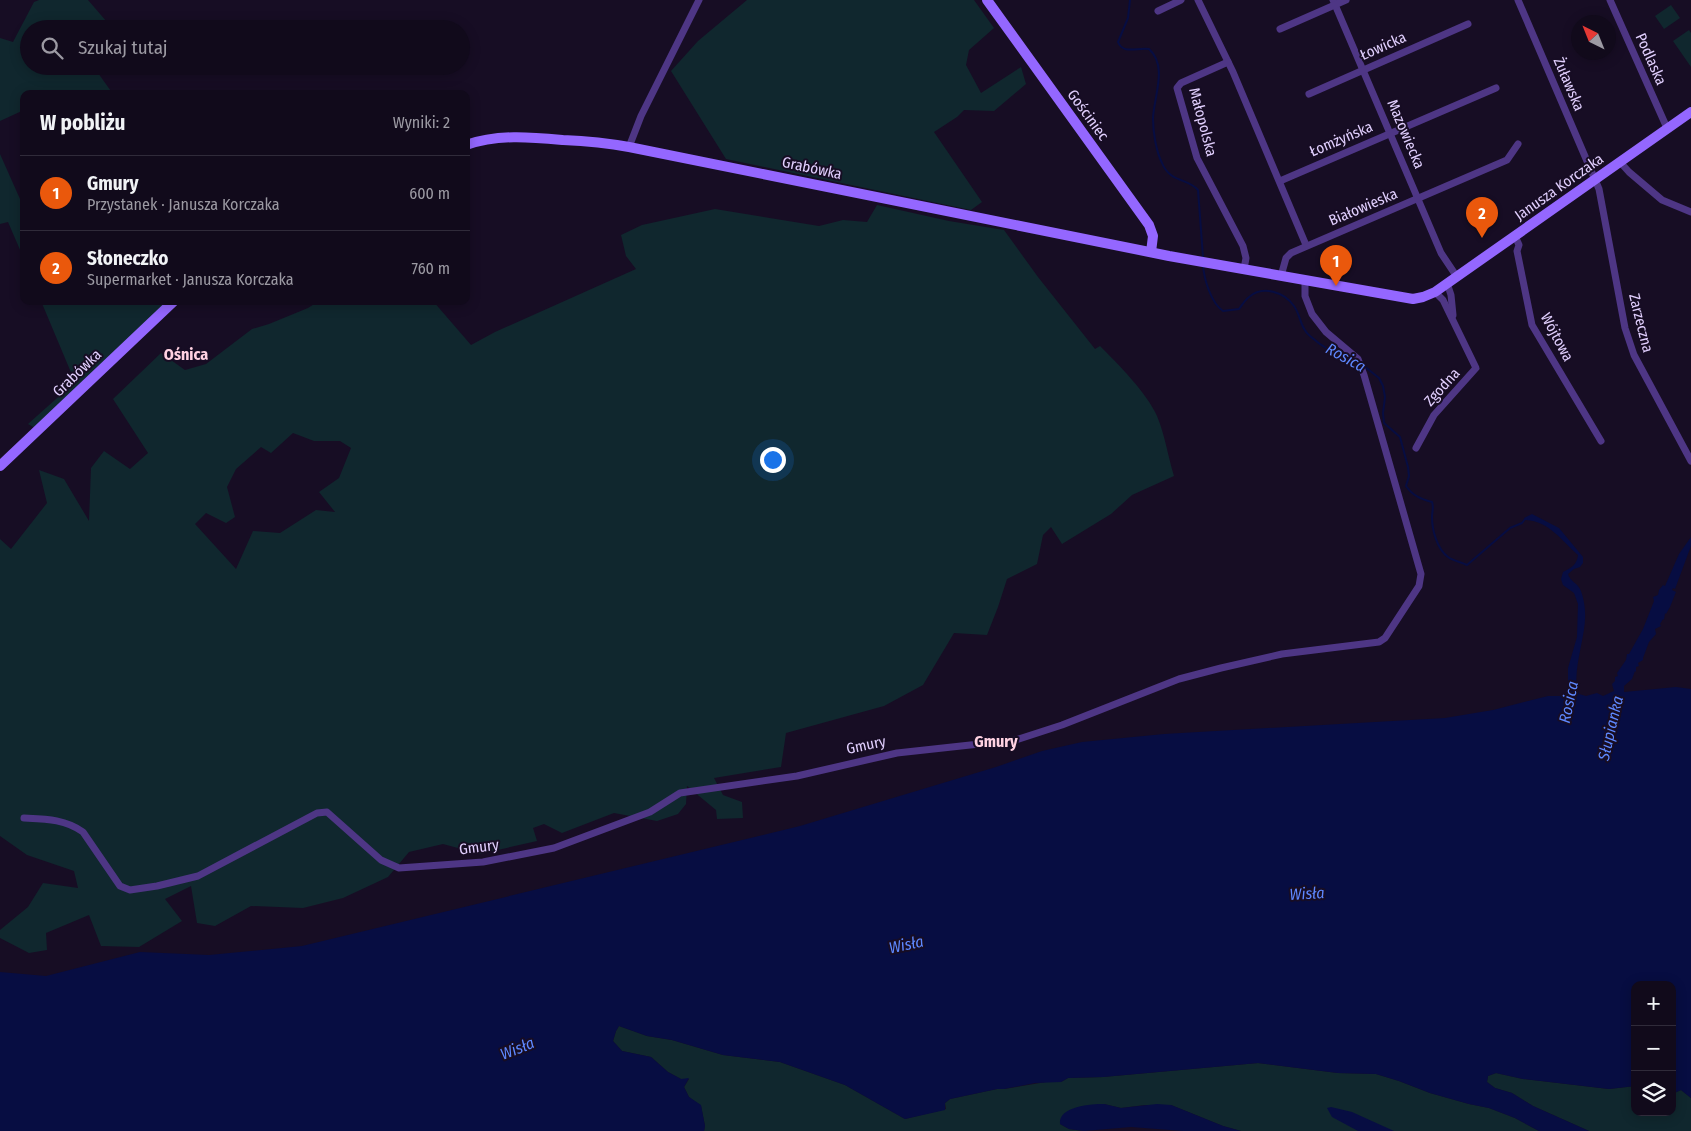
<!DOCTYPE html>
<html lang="pl">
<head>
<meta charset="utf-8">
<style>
  :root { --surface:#110a1b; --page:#1e1828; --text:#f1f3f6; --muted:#9c9aa3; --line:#302b3a; --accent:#ea580c }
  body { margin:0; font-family:"Fira Sans Condensed",sans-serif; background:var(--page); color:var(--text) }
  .controls { position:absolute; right:15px; bottom:15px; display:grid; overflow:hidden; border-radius:10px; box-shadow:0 2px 12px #0003 }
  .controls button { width:45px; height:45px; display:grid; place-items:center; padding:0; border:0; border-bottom:1px solid var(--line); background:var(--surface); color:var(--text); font:25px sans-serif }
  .compass { position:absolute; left:1571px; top:15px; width:45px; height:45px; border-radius:50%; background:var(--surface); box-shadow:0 2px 12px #0003; rotate:317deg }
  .you { position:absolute; left:772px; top:459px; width:18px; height:18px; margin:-12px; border:4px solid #fff; border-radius:50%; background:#1a73e8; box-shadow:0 0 0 8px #1a73e833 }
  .badge { display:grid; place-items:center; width:32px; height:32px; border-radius:50%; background:var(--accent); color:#fff; font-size:16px; font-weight:700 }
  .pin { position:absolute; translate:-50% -41px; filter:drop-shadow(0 1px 2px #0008) }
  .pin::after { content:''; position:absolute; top:26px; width:18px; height:15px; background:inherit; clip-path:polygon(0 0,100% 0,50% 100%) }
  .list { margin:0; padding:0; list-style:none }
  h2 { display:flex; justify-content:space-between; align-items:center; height:65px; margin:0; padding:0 20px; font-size:21px }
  h2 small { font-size:16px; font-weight:400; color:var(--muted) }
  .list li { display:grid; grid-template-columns:32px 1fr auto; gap:15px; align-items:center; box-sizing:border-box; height:75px; padding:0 20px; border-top:1px solid var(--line) }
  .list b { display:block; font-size:19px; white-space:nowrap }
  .list p { margin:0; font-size:16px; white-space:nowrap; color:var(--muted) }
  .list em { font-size:16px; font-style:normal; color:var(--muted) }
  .icon { flex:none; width:28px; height:28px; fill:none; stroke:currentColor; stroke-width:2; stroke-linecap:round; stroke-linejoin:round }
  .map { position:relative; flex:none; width:1691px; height:1131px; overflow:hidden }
  .search { position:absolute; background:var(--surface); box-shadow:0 2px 12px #0003; left:20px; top:20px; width:450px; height:55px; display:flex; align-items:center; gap:12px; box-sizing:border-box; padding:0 18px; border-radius:28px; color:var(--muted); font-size:19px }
  .panel { position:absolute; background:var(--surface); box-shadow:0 2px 12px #0003; left:20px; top:90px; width:450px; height:215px; border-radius:10px }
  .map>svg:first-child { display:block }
  .green { fill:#10272e; fill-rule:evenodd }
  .water { fill:#070d42 }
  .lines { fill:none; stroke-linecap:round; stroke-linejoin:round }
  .stream { stroke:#070d42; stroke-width:2 }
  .street { stroke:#4e3685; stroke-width:7 }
  .secondary { stroke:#9467ff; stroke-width:10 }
  .labels { text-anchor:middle; stroke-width:4; stroke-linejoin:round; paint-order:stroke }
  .street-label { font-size:15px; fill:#e2d0ff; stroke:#170d24 }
  .neighbourhood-label { font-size:16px; font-weight:bold; fill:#ffd2e2; stroke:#170d24 }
  .water-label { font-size:16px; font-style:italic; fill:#5e88ff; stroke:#170d24 }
</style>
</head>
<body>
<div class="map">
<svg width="1691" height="1131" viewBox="0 0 1691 1131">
  <rect width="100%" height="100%" fill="#170d24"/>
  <!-- green -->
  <g class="green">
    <path d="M 39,0 L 88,0 L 113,29 L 29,29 L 29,66 L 108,66 L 98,73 L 113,94 L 24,94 L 24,110 L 0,121 L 0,38 L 13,42 L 34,2 Z"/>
    <path d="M 747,0 L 974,0 L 994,28 L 969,50 L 966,65 L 981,93 L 1021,67 L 1026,84 L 994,111 L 964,110 L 957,117 L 934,132 L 982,202 L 971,210 L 726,159 L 671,71 L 698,41 Z"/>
    <path d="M 1671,5 L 1680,18 L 1664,29 L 1655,16 Z"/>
    <path d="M 1689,30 L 1691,33 L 1691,67 L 1673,41 Z"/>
    <path d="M 0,154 L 24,208 L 24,259 L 8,222 L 0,224 Z"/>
    <path d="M 877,205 L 949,221 L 1004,230 L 1038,277 L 1095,349 L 1100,346 C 1118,364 1147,393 1157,416 C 1165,435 1168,457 1174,476 L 1132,495 L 1111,514 L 1062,544 L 1051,527 L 1043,535 L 1037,564 L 1007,579 L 998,607 L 987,635 L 954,633 L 923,685 L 884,706 L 786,733 L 781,767 L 714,778 L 723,795 L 742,802 L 743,818 L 717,819 L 716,810 L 687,786 L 686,804 L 678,814 L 657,821 L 614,813 L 562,833 L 544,824 L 533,828 L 537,841 L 480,854 L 443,844 L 409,852 L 388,877 L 343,898 L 303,908 L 251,906 L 215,926 L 197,923 L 191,886 L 165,899 L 182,921 L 139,947 L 101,946 L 89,915 L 46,933 L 47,950 L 29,953 L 0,938 L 0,930 L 28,907 L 43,883 L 78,888 L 74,871 L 27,855 L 0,836 L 0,539 L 11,549 L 47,503 L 39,470 L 64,479 L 89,521 L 91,468 L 104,451 L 130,469 L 148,453 L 113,399 L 161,353 L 185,370 L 206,364 L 252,329 L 269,324 L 308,308 L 319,301 L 433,301 L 471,345 L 495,332 L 636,269 L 626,256 L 621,235 L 642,225 L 715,209 L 819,226 L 843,220 L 867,222 ZM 293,433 L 314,441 L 340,441 L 351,448 L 339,478 L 319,492 L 335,512 L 316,510 L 280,533 L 253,531 L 236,569 L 195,524 L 206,513 L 226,523 L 235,517 L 227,487 L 236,469 L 261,447 L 271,453 Z"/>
    <path d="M 41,301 L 168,301 L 35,428 L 28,424 L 75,382 Z"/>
    <path d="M 619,1026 L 647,1036 L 672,1040 L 723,1055 L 780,1062 L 845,1085 L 905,1119 L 946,1109 L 945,1103 L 950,1099 L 997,1089 L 1004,1089 L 1046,1082 L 1061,1082 L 1068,1078 L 1103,1077 L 1258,1063 L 1338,1073 L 1376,1074 L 1399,1081 L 1430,1093 L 1469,1104 L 1489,1108 L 1515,1118 L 1539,1131 L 1241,1131 L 1223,1126 L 1171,1105 L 1145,1105 L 1121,1108 L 1104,1104 L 1081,1107 L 1060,1124 L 1069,1129 L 1084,1131 L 704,1131 L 705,1126 L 701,1106 L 689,1097 L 684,1087 L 689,1079 L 681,1079 L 668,1072 L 651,1057 L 622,1051 L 613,1041 L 616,1031 Z"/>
    <path d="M 1496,1073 L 1523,1079 L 1609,1089 L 1635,1086 L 1635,1112 L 1672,1112 L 1672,1094 L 1681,1090 L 1691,1098 L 1691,1131 L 1589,1131 L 1533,1106 L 1512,1093 L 1495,1088 L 1487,1082 L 1488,1076 Z"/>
  </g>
  <!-- water -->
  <g class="water">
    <path d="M 1532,514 L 1559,528 L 1583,557 L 1583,563 L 1580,567 L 1574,569 L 1568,574 C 1570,581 1577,583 1580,589 C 1583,595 1585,606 1585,612 C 1587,635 1570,675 1579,694 L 1586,696 L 1597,693 L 1603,696 L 1614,691 L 1612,684 L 1615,681 L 1615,677 L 1618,676 L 1617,673 L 1626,660 L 1627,654 L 1629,654 L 1643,629 L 1654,601 L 1653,597 L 1658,595 L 1659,590 L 1663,585 L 1665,586 L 1679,554 L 1691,537 L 1691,546 L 1675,589 L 1673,588 L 1672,590 L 1676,592 L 1670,607 L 1666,614 L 1665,613 L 1664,620 L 1663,619 L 1660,624 L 1661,626 L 1655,629 L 1656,634 L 1649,642 L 1643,658 L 1643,660 L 1638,663 L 1639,666 L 1636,667 L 1636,672 L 1635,671 L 1632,679 L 1624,686 L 1624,692 L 1676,687 L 1691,689 L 1691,1098 L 1681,1090 L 1672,1094 L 1672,985 L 1635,985 L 1635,1086 L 1609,1089 L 1523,1079 L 1496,1073 L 1488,1076 L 1487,1082 L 1495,1088 L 1512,1093 L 1533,1106 L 1589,1131 L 1539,1131 L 1515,1118 L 1489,1108 L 1469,1104 L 1430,1093 L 1399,1081 L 1376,1074 L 1338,1073 L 1258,1063 L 1103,1077 L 1068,1078 L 1061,1082 L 1035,1083 L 1004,1089 L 997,1089 L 950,1099 L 945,1103 L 945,1110 L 905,1119 L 845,1085 L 780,1062 L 723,1055 L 672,1040 L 647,1036 L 619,1026 L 616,1031 L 613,1041 L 622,1051 L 651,1057 L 668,1072 L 681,1079 L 689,1078 L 684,1087 L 689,1097 L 701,1105 L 705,1126 L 704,1131 L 0,1131 L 0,972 L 46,976 L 140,952 L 209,955 L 302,946 L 800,826 L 996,767 L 1042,751 L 1082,742 L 1164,734 L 1445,718 L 1493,710 L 1548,696 L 1563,696 L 1568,692 L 1568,668 L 1577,637 L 1578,604 L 1574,593 L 1563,585 L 1561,579 L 1563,572 C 1571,568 1577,565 1578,555 C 1562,541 1549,521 1526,520 L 1524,518 Z"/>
    <path d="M 1104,1104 L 1121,1108 L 1157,1104 L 1171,1105 L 1223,1126 L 1241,1131 L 1183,1131 L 1131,1127 L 1084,1131 L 1069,1129 L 1060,1124 C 1058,1106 1092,1104 1104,1104 Z"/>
    <path d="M 1331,1107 L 1352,1112 L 1394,1131 L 1358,1131 L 1332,1117 L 1327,1108 Z"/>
  </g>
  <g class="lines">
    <!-- stream -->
    <g class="stream">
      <path d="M 1130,0 L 1128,18 L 1118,42 C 1123,55 1138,47 1149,49 C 1168,66 1154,96 1153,118 C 1153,132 1156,151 1162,163 C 1170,183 1188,178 1198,190 L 1203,257"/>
      <path d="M 1203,265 C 1204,279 1211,303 1223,311 L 1239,309 C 1242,305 1245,300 1249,297 C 1263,285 1284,292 1294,306 C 1301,316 1300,328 1310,336 C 1323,348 1341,357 1357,363"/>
      <path d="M 1364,366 L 1379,378 L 1383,386 L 1385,397 L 1383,413 L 1384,423 L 1400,437 L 1408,467 L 1409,476 L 1406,486 C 1413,496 1421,499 1432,502 C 1434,507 1432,512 1432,517 C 1432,530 1437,549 1448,557 C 1453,561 1461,562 1467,565 L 1510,528 L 1522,523 L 1525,519 L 1527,519"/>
    </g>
    <!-- street -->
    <g class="street">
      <path d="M 1198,0 L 1233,72 L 1306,245"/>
      <path d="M 1333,0 L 1441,253 L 1457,277"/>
      <path d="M 1518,0 L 1599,189 L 1625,328 L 1634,355 L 1691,461"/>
      <path d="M 1610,0 L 1667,128"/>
      <path d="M 1158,11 L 1181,0"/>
      <path d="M 1280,29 L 1346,0"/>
      <path d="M 1228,62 L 1181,83 L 1177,88 L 1197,158 L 1243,246 L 1246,258 L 1244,269"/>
      <path d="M 1309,94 L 1468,24"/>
      <path d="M 629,147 L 641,116 L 699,0"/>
      <path d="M 1620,162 L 1629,172 L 1662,200 L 1691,212"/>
      <path d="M 1280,181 L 1496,88"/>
      <path d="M 1515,236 L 1519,245 L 1517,251 L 1532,325 L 1601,441"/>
      <path d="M 1281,276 L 1286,258 L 1291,253 L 1507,160 L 1518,144"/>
      <path d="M 1447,283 L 1451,295 L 1453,315"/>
      <path d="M 1416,448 L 1434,415 L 1476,368 L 1443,300 L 1435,292"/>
      <path d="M 24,818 C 45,819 65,819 83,832 L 120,886 L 130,890 L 157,886 L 198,876 L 317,813 L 327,812 L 381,860 L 399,868 L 483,862 L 554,848 L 650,812 L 680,793 L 797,776 L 897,753 L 1016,740 L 1062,725 L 1179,679 L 1221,668 L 1282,654 L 1379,642 L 1385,638 L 1419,586 L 1421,574 L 1364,375 L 1358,359 L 1326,332 L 1312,314 L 1305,296 L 1305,281"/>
    </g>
    <!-- secondary -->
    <g class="secondary">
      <path d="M 987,0 L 1149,225 L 1153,236 L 1151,252"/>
      <path d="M 466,145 C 498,134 530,137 563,140 C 585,141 607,143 629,147 L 1169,256 L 1413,299 L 1423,297 L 1435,292 L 1691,112"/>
      <path d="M 0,466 L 174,301"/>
    </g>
  </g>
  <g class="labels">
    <!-- street labels -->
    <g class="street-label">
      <text transform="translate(1383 46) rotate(-24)" y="5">Łowicka</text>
      <text transform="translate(1651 59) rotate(66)" y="5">Podlaska</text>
      <text transform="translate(1569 84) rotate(67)" y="5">Żuławska</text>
      <text transform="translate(1088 115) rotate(54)" y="5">Gościniec</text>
      <text transform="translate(1203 122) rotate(75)" y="5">Małopolska</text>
      <text transform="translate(1406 134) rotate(67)" y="5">Mazowiecka</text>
      <text transform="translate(1341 139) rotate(-23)" y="5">Łomżyńska</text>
      <text transform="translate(812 168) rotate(12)" y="5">Grabówka</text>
      <text transform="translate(1559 187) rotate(-35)" y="5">Janusza Korczaka</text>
      <text transform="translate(1363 207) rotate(-23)" y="5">Białowieska</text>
      <text transform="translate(1641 323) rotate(76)" y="5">Zarzeczna</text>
      <text transform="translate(1557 337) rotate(62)" y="5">Wójtowa</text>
      <text transform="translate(77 373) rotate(-44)" y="5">Grabówka</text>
      <text transform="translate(1442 387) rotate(-48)" y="5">Zgodna</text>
      <text transform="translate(866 745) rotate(-12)" y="5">Gmury</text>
      <text transform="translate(479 847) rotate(-7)" y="5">Gmury</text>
    </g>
    <!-- neighbourhood labels -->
    <g class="neighbourhood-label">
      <text x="186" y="360">Ośnica</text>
      <text x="996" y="747">Gmury</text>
    </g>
    <!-- water labels -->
    <g class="water-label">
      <text transform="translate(1346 357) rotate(29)" y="6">Rosica</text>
      <text transform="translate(1568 702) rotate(-78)" y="6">Rosica</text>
      <text transform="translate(1610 728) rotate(-77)" y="6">Słupianka</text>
      <text transform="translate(1307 893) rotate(-3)" y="6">Wisła</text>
      <text transform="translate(906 944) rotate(-12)" y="6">Wisła</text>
      <text transform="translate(517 1048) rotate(-22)" y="6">Wisła</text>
    </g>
  </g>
</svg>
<div class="controls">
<button>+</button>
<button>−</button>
<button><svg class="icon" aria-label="layers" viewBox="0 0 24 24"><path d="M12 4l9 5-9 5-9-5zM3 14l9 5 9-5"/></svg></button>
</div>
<svg class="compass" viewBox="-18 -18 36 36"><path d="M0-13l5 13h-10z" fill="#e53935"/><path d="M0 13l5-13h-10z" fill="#9c9aa3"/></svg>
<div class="you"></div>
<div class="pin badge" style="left:1336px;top:286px">1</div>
<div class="pin badge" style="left:1482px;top:238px">2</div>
<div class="search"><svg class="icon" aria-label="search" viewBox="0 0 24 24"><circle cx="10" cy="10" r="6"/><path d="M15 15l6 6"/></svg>Szukaj tutaj</div>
<section class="panel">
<h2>W pobliżu<small>Wyniki: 2</small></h2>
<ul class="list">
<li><span class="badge">1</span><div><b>Gmury</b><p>Przystanek · Janusza Korczaka</p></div><em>600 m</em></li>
<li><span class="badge">2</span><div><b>Słoneczko</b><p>Supermarket · Janusza Korczaka</p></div><em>760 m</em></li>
</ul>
</section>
</div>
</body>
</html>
